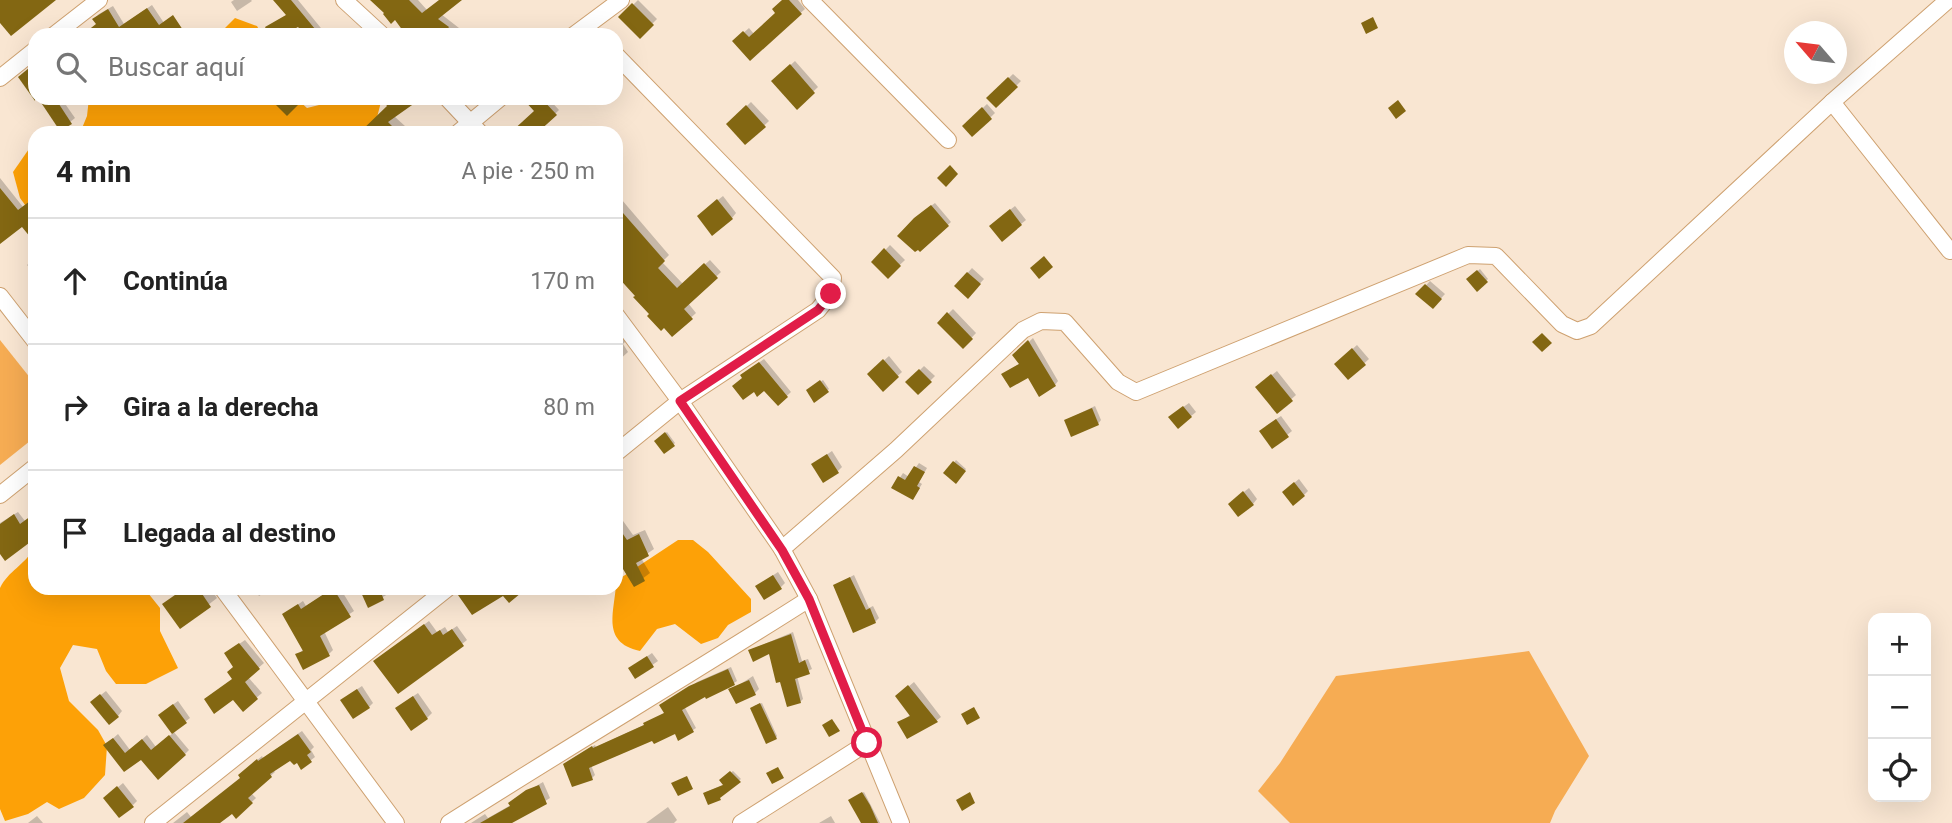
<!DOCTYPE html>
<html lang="es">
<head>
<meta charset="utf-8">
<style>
  :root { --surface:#fff; --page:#f2f2f2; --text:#222; --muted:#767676; --line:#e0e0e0 }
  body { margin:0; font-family:Roboto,sans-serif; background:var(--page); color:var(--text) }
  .controls { position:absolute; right:21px; bottom:21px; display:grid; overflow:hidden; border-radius:14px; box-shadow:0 7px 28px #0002 }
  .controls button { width:63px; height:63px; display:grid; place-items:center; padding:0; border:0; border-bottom:2px solid var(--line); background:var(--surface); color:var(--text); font:35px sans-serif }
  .compass { position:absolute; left:1784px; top:21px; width:63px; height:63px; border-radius:50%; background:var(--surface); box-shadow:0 7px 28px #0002; rotate:298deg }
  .stop { position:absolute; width:21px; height:21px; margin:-16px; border:5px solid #e11d48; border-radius:50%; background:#fff }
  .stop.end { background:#e11d48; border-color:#fff; box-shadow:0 2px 7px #0008 }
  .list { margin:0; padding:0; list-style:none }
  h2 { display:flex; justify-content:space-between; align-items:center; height:91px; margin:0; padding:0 28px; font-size:30px }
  h2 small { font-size:23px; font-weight:400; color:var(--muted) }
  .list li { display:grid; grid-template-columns:46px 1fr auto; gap:21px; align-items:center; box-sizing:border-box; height:126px; padding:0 28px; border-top:2px solid var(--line) }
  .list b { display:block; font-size:26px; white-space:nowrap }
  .list em { font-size:23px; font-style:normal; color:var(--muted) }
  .icon { flex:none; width:38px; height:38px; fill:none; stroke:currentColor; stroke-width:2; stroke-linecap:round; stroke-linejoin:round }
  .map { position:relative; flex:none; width:1952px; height:823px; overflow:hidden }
  .search { position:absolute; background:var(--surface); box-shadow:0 7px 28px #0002; left:28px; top:28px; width:595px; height:77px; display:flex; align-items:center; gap:18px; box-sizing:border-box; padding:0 24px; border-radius:21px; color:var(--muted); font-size:26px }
  .panel { position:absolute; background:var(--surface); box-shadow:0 7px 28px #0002; left:28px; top:126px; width:595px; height:469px; border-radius:21px }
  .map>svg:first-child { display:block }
  .green { fill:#f6ac53 }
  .forest { fill:#fda107 }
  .shadow { fill:#0003 }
  .building { fill:#836712 }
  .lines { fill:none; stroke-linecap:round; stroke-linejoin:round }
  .minor-casing { stroke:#cea170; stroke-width:18 }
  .minor { stroke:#fff; stroke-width:16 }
  .route { stroke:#e11d48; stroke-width:9 }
</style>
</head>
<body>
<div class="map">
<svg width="1952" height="823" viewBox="0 0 1952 823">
  <rect width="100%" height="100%" fill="#f9e6d2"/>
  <!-- green -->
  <g class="green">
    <path d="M 0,340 L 35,384 L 35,437 L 0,465 Z"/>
    <path d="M 1529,651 L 1589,756 L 1555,811 L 1550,823 L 1290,823 L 1258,791 L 1280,763 L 1336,676 Z"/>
  </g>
  <!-- forest -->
  <g class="forest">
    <path d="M 235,18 L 257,26 L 262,35 L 218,35 Z"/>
    <path d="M 89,98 L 296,98 L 307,108 L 319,105 L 325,98 L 382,98 L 373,133 L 80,133 L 87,116 Z"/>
    <path d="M 31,146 L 35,146 L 35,212 L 31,213 L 20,198 L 13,172 Z"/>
    <path d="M 678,540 L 693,540 L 708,552 L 751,599 L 751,612 L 728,625 L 718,638 L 701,644 L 675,624 L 657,629 L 640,651 C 599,642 616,609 616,581 Z"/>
    <path d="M 35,547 L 35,588 L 144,588 L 160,608 L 160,631 L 178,668 L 146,684 L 116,684 L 106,671 L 97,649 L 73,645 L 60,668 L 69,701 L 98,730 L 107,746 L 105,775 L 84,798 L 59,809 L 47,802 L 28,814 L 5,821 L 0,809 L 0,588 C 9,570 24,566 35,547 Z"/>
  </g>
  <!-- shadow -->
  <g class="shadow">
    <path d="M 234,0 L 251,0 L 252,1 L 237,11 L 231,2 Z"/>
    <path d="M 276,0 L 298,0 L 325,33 L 308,35 L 299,25 L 278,35 L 272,24 L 288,14 Z"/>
    <path d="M 373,0 L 418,0 L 427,10 L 440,0 L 459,0 L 441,14 L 468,35 L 408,35 L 395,18 Z"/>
    <path d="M 638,0 L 657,19 L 640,36 L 621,17 Z"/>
    <path d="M 784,0 L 798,0 L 805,9 L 750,58 L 734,41 L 749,28 L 754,34 L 777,13 Z"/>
    <path d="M 152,5 L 166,26 L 162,35 L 83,35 L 97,24 L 94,19 L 99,14 L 113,6 L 124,24 Z"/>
    <path d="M 795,61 L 818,87 L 797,107 L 773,81 Z"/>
    <path d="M 1013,74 L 1021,81 L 996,106 L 988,98 Z"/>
    <path d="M 40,98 L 61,98 L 75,118 L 70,122 Z"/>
    <path d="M 393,98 L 419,98 L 394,116 L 406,127 L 401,133 L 362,133 L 389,106 L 387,104 Z"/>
    <path d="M 525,98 L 548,98 L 559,110 L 535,133 L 513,133 L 536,110 Z"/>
    <path d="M 751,102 L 769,121 L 745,143 L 728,124 Z"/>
    <path d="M 987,104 L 995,113 L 972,135 L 964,126 Z"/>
    <path d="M 0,178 L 23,207 L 35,198 L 35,240 L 22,224 L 0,242 Z"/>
    <path d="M 616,193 L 669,255 L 662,262 L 683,284 L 710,260 L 721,272 L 688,303 L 696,313 L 672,335 L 616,269 Z"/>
    <path d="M 723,196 L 736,213 L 732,218 L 703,212 Z"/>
    <path d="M 935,203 L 951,222 L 920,250 L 921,213 Z"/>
    <path d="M 1015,206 L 1026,220 L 1021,224 L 996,221 Z"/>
    <path d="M 890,245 L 905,260 L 888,276 L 874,262 Z"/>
    <path d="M 35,258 L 35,274 L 27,265 Z"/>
    <path d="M 972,268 L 984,279 L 968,297 L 956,286 Z"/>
    <path d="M 1480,269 L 1488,279 L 1477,289 L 1468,279 Z"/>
    <path d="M 1430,281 L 1445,294 L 1433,307 L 1418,294 Z"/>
    <path d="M 953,309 L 976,333 L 963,347 L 939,323 Z"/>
    <path d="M 624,326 L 631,336 L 623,344 L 628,352 L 616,363 L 616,331 Z"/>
    <path d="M 1033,338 L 1058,381 L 1055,385 L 1028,376 L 1004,374 L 1020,363 L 1015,355 Z"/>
    <path d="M 1357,345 L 1369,359 L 1348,378 L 1336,364 Z"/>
    <path d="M 889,356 L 902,372 L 883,389 L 869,374 Z"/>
    <path d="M 764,359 L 791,392 L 778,404 L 765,388 L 744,377 L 746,372 Z"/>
    <path d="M 924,366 L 935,376 L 918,393 L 908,382 Z"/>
    <path d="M 1277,371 L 1296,395 L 1277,412 L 1262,383 Z"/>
    <path d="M 823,380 L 829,389 L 815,400 L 810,389 Z"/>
    <path d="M 1189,403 L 1196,412 L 1178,427 L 1175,413 Z"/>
    <path d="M 1095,406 L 1101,420 L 1098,424 L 1066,420 Z"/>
    <path d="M 1281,416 L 1292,431 L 1287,435 L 1266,426 Z"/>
    <path d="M 667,432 L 675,443 L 665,452 L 656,441 Z"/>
    <path d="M 832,451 L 842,467 L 838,471 L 813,464 Z"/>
    <path d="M 956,460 L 966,469 L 956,481 L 946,473 Z"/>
    <path d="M 919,463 L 927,468 L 919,482 L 922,484 L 913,498 L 894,487 L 903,473 L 909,477 Z"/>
    <path d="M 1299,479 L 1308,491 L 1304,495 L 1288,488 Z"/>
    <path d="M 1249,488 L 1257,499 L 1253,504 L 1235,499 Z"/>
    <path d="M 616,511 L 633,535 L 645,530 L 654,549 L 641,558 L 650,573 L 634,585 L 624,567 L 616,571 Z"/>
    <path d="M 18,512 L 25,521 L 35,514 L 35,530 L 33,531 L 35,535 L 31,539 L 0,551 L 0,523 Z"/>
    <path d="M 778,572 L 785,583 L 781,587 L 757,586 Z"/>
    <path d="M 854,575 L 869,608 L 873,606 L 879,618 L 875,622 L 835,585 Z"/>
    <path d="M 185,588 L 210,588 L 217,598 L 180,627 L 164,604 Z"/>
    <path d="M 254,588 L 271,588 L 259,596 Z"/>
    <path d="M 334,588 L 340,588 L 354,611 L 324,631 L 333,650 L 329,654 L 297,655 L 304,649 L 284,614 L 303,601 L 306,606 Z"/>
    <path d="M 361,588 L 385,588 L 388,594 L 369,605 Z"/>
    <path d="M 429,621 L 437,632 L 445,627 L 448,632 L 457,626 L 467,640 L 462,644 L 380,657 Z"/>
    <path d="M 793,632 L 802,661 L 808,659 L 812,669 L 797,676 L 803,699 L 800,702 L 771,652 L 750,650 Z"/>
    <path d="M 245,640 L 264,663 L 248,677 L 262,693 L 243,709 L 234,678 L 235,667 L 226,653 Z"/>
    <path d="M 652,653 L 658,661 L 635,677 L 630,668 Z"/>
    <path d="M 731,667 L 737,681 L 734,683 L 706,694 L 684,706 L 696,728 L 693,730 L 675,732 L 653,739 L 591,765 L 595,775 L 592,778 L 568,762 L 595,745 L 596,747 L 646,724 L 666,712 L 697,682 Z"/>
    <path d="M 753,676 L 759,689 L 755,693 L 731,690 Z"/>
    <path d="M 914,682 L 941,717 L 936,721 L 900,723 L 911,714 L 902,692 Z"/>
    <path d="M 362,686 L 373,703 L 369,707 L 347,696 Z"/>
    <path d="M 106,691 L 122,711 L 118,716 L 97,698 Z"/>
    <path d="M 418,693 L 432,713 L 427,718 L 402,704 Z"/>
    <path d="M 178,701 L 190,718 L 173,731 L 189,750 L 185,754 L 141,757 L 125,770 L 110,741 L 118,734 L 130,750 L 147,735 L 156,747 L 173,733 L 164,711 Z"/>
    <path d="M 762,703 L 777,736 L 776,738 L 754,706 Z"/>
    <path d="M 302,731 L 314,747 L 311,750 L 315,757 L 302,767 L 297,760 L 291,758 L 273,770 L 275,772 L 251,793 L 256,798 L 236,817 L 232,812 L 217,823 L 173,823 L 187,812 L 191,817 L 242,778 L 244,771 L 262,756 L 263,758 Z"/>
    <path d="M 733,771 L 741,779 L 720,795 L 720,799 L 706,792 L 725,784 L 721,780 Z"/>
    <path d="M 543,782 L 550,798 L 510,823 L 471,823 L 485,814 L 488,818 L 511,805 L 514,799 Z"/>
    <path d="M 123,783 L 137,801 L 133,805 L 110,794 Z"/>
    <path d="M 864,792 L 880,823 L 862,823 L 852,799 Z"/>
    <path d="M 668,807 L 677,820 L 674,823 L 646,823 Z"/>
    <path d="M 37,816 L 43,823 L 28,823 Z"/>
    <path d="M 831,816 L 835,823 L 819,823 Z"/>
  </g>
  <!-- building -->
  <g class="building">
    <path d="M 0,0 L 56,0 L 11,36 L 0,23 Z"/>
    <path d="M 273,0 L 291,0 L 320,35 L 305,35 L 298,27 L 283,35 L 269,35 L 265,27 L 286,15 Z"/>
    <path d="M 370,0 L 409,0 L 422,13 L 439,0 L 462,0 L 438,19 L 449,27 L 443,35 L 406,35 L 395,20 L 391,24 L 383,14 L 384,13 Z"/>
    <path d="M 782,0 L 789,0 L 802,14 L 750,61 L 732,41 L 743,31 L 749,37 L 775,13 L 772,9 Z"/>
    <path d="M 632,3 L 654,25 L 640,39 L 618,17 Z"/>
    <path d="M 147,8 L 159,25 L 173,15 L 183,30 L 176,35 L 82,35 L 96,24 L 92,19 L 108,9 L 119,27 Z"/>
    <path d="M 1373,17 L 1378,28 L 1366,34 L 1361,23 Z"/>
    <path d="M 35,63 L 35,101 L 18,77 Z"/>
    <path d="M 790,64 L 815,93 L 797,110 L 771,81 Z"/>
    <path d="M 1008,77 L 1018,87 L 996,108 L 986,98 Z"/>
    <path d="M 38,98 L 55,98 L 72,124 L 60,131 Z"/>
    <path d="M 269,98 L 293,98 L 299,104 L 287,116 Z"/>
    <path d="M 393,98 L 422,98 L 388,122 L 399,133 L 359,133 L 387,106 L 385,103 Z"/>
    <path d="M 522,98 L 541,98 L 557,115 L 537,133 L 510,133 L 534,111 Z"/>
    <path d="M 1398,100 L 1406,111 L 1396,119 L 1388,108 Z"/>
    <path d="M 746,105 L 766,127 L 745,145 L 726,124 Z"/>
    <path d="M 982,107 L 992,119 L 972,137 L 962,126 Z"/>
    <path d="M 950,165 L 958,174 L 946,187 L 937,178 Z"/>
    <path d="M 0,188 L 18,210 L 30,201 L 35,207 L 35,243 L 22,227 L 0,244 Z"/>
    <path d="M 717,199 L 733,219 L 712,236 L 697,216 Z"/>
    <path d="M 616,205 L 665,261 L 658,268 L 677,288 L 704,263 L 718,278 L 684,309 L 693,319 L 672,337 L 664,328 L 661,331 L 647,316 L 649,314 L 633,297 L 635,296 L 616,275 Z"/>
    <path d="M 931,205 L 949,226 L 920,252 L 918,250 L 915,252 L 897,236 L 914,218 Z"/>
    <path d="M 1010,209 L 1022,225 L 1002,242 L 989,226 Z"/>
    <path d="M 884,248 L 901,266 L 888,279 L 871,262 Z"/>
    <path d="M 1044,256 L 1053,267 L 1039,279 L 1030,268 Z"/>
    <path d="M 1477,270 L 1488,282 L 1477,292 L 1466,279 Z"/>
    <path d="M 967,272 L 981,284 L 968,299 L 954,286 Z"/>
    <path d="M 1425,284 L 1442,299 L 1433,309 L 1415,294 Z"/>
    <path d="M 947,312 L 973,339 L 963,349 L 937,323 Z"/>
    <path d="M 1542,333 L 1552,343 L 1542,352 L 1532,342 Z"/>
    <path d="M 1028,340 L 1056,386 L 1039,397 L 1028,378 L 1010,388 L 1001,374 L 1019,364 L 1012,355 Z"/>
    <path d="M 1352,348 L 1366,365 L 1348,380 L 1334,364 Z"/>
    <path d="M 883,359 L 899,377 L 883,392 L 867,374 Z"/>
    <path d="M 759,362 L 788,397 L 778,406 L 764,391 L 757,397 L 754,392 L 743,400 L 732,386 L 742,378 L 740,375 Z"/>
    <path d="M 919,369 L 932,382 L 918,395 L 905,382 Z"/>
    <path d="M 1271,374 L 1293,401 L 1277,414 L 1255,387 Z"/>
    <path d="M 820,380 L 829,392 L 814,403 L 806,390 Z"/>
    <path d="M 1183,406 L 1192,417 L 1178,429 L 1168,417 Z"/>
    <path d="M 1092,408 L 1099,425 L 1071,437 L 1064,420 Z"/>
    <path d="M 1276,419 L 1289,437 L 1272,449 L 1259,431 Z"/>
    <path d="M 665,432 L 675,446 L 664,454 L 654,441 Z"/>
    <path d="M 827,454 L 839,473 L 823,483 L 811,464 Z"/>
    <path d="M 953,461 L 966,471 L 956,484 L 943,473 Z"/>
    <path d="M 914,466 L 925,472 L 917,486 L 920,488 L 913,500 L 891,488 L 898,476 L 905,480 Z"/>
    <path d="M 1294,482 L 1305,496 L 1293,506 L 1282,492 Z"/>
    <path d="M 1243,491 L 1254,505 L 1238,517 L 1228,504 Z"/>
    <path d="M 35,513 L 35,532 L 29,536 L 33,540 L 5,561 L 0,554 L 0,524 L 14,514 L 20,524 Z"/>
    <path d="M 616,524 L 627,540 L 639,534 L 649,556 L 636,563 L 645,581 L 634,587 L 623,569 L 616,572 Z"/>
    <path d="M 773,575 L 782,589 L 764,600 L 755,586 Z"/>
    <path d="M 850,577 L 866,610 L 870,608 L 876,623 L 853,633 L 833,585 Z"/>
    <path d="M 185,588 L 198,588 L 211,607 L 180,629 L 162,604 Z"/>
    <path d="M 333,588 L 351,617 L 320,636 L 330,656 L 303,670 L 295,654 L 303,651 L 282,614 L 298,604 L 301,609 Z"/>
    <path d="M 359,588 L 379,588 L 384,600 L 368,608 Z"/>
    <path d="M 467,588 L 527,588 L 509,603 L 503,596 L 472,615 L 458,595 Z"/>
    <path d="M 424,624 L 432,635 L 440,630 L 443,635 L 452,629 L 464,646 L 398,694 L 373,661 Z"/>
    <path d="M 791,634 L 799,663 L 805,660 L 810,674 L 795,679 L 801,703 L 787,707 L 780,682 L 776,683 L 769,654 L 753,662 L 748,650 Z"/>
    <path d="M 239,643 L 260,669 L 245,682 L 258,699 L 243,712 L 233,700 L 214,714 L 204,699 L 232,679 L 227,672 L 233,667 L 224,653 Z"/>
    <path d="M 647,656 L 654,667 L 635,679 L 628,668 Z"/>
    <path d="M 728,669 L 735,685 L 706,699 L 705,697 L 682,710 L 694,732 L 678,741 L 675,734 L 654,744 L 652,741 L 589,768 L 593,780 L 572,787 L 563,764 L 592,746 L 593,748 L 644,725 L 643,723 L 664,713 L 659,705 L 689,686 Z"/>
    <path d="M 749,680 L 756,695 L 736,704 L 728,689 Z"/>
    <path d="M 908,685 L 938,722 L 907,739 L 897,722 L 910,716 L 895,696 Z"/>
    <path d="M 357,689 L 370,708 L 353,719 L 340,700 Z"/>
    <path d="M 100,694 L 119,717 L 109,725 L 90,702 Z"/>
    <path d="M 413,696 L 428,719 L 411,731 L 395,708 Z"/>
    <path d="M 760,703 L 777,739 L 766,744 L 750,708 Z"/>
    <path d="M 173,704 L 187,723 L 172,734 L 158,715 Z"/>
    <path d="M 974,707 L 980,718 L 967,725 L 961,714 Z"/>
    <path d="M 832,719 L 840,731 L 829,737 L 822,725 Z"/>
    <path d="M 298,734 L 311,752 L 307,755 L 312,762 L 301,770 L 297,763 L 294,765 L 290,761 L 270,774 L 272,777 L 248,798 L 253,803 L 236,819 L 232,814 L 220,823 L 183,823 L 240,778 L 238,775 L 257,759 L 258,761 Z"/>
    <path d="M 169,735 L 186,755 L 158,780 L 141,760 L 124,772 L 103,745 L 113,738 L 125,753 L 142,739 L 151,750 Z"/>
    <path d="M 778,767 L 784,778 L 772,784 L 766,773 Z"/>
    <path d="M 730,771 L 741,782 L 720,798 L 721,800 L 708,805 L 703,793 L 723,785 L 719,780 Z"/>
    <path d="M 687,776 L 693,789 L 678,796 L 671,783 Z"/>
    <path d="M 539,785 L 547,804 L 512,823 L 480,823 L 510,806 L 508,803 L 526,790 Z"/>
    <path d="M 117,786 L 134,807 L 119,818 L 103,798 Z"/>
    <path d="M 862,792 L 870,805 L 878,823 L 861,823 L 848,800 Z"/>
    <path d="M 970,792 L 975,803 L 962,811 L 956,800 Z"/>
  </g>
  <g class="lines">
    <defs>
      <g id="minor">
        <path d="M 344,0 L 382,35"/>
        <path d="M 810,0 L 948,140"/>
        <path d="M 54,35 L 99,0"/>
        <path d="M 574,35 L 621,0"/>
        <path d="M 616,55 L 833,278 L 831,294 L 818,310 L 680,401 L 616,453"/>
        <path d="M 0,78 L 35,50"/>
        <path d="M 447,98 L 480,133"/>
        <path d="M 1832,102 L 1950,251"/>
        <path d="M 458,133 L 500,98"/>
        <path d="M 0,296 L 35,341"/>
        <path d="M 616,315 L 680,401 L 782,549 L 809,599 L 901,823"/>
        <path d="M 0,495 L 35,467"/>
        <path d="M 782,549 L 896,450 L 1023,330 L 1041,321 L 1065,322 L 1118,382 L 1136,392 L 1468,255 L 1496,256 L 1562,324 L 1577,331 L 1591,326 L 1832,102 L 1948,0"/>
        <path d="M 222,588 L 396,823"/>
        <path d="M 153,823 L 448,588"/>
        <path d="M 449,823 C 568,747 690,675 809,599"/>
        <path d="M 741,823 L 867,743"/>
      </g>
    </defs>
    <!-- minor casing -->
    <use href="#minor" class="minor-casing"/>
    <!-- minor -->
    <use href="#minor" class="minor"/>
  </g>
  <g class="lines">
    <!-- route -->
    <path class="route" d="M 831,294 L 818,310 L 680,401 L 782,550 L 809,599 L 867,743"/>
  </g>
</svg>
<div class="controls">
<button>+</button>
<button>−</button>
<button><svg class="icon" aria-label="locate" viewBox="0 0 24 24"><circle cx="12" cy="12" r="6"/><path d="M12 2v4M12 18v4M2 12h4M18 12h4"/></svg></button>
</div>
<svg class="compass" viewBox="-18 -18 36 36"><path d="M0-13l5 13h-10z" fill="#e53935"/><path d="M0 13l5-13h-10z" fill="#767676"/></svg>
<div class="stop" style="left:867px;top:743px"></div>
<div class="stop end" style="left:831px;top:294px"></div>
<div class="search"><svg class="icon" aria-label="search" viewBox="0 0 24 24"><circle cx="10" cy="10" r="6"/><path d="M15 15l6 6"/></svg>Buscar aquí</div>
<section class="panel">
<h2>4 min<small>A pie · 250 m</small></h2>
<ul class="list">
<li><svg class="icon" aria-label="ahead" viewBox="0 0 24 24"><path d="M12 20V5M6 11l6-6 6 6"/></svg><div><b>Continúa</b></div><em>170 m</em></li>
<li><svg class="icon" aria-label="right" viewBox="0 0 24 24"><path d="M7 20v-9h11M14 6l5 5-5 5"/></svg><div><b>Gira a la derecha</b></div><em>80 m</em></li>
<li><svg class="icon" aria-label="arrive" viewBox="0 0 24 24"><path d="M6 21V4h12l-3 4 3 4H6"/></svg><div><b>Llegada al destino</b></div></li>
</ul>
</section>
</div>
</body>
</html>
